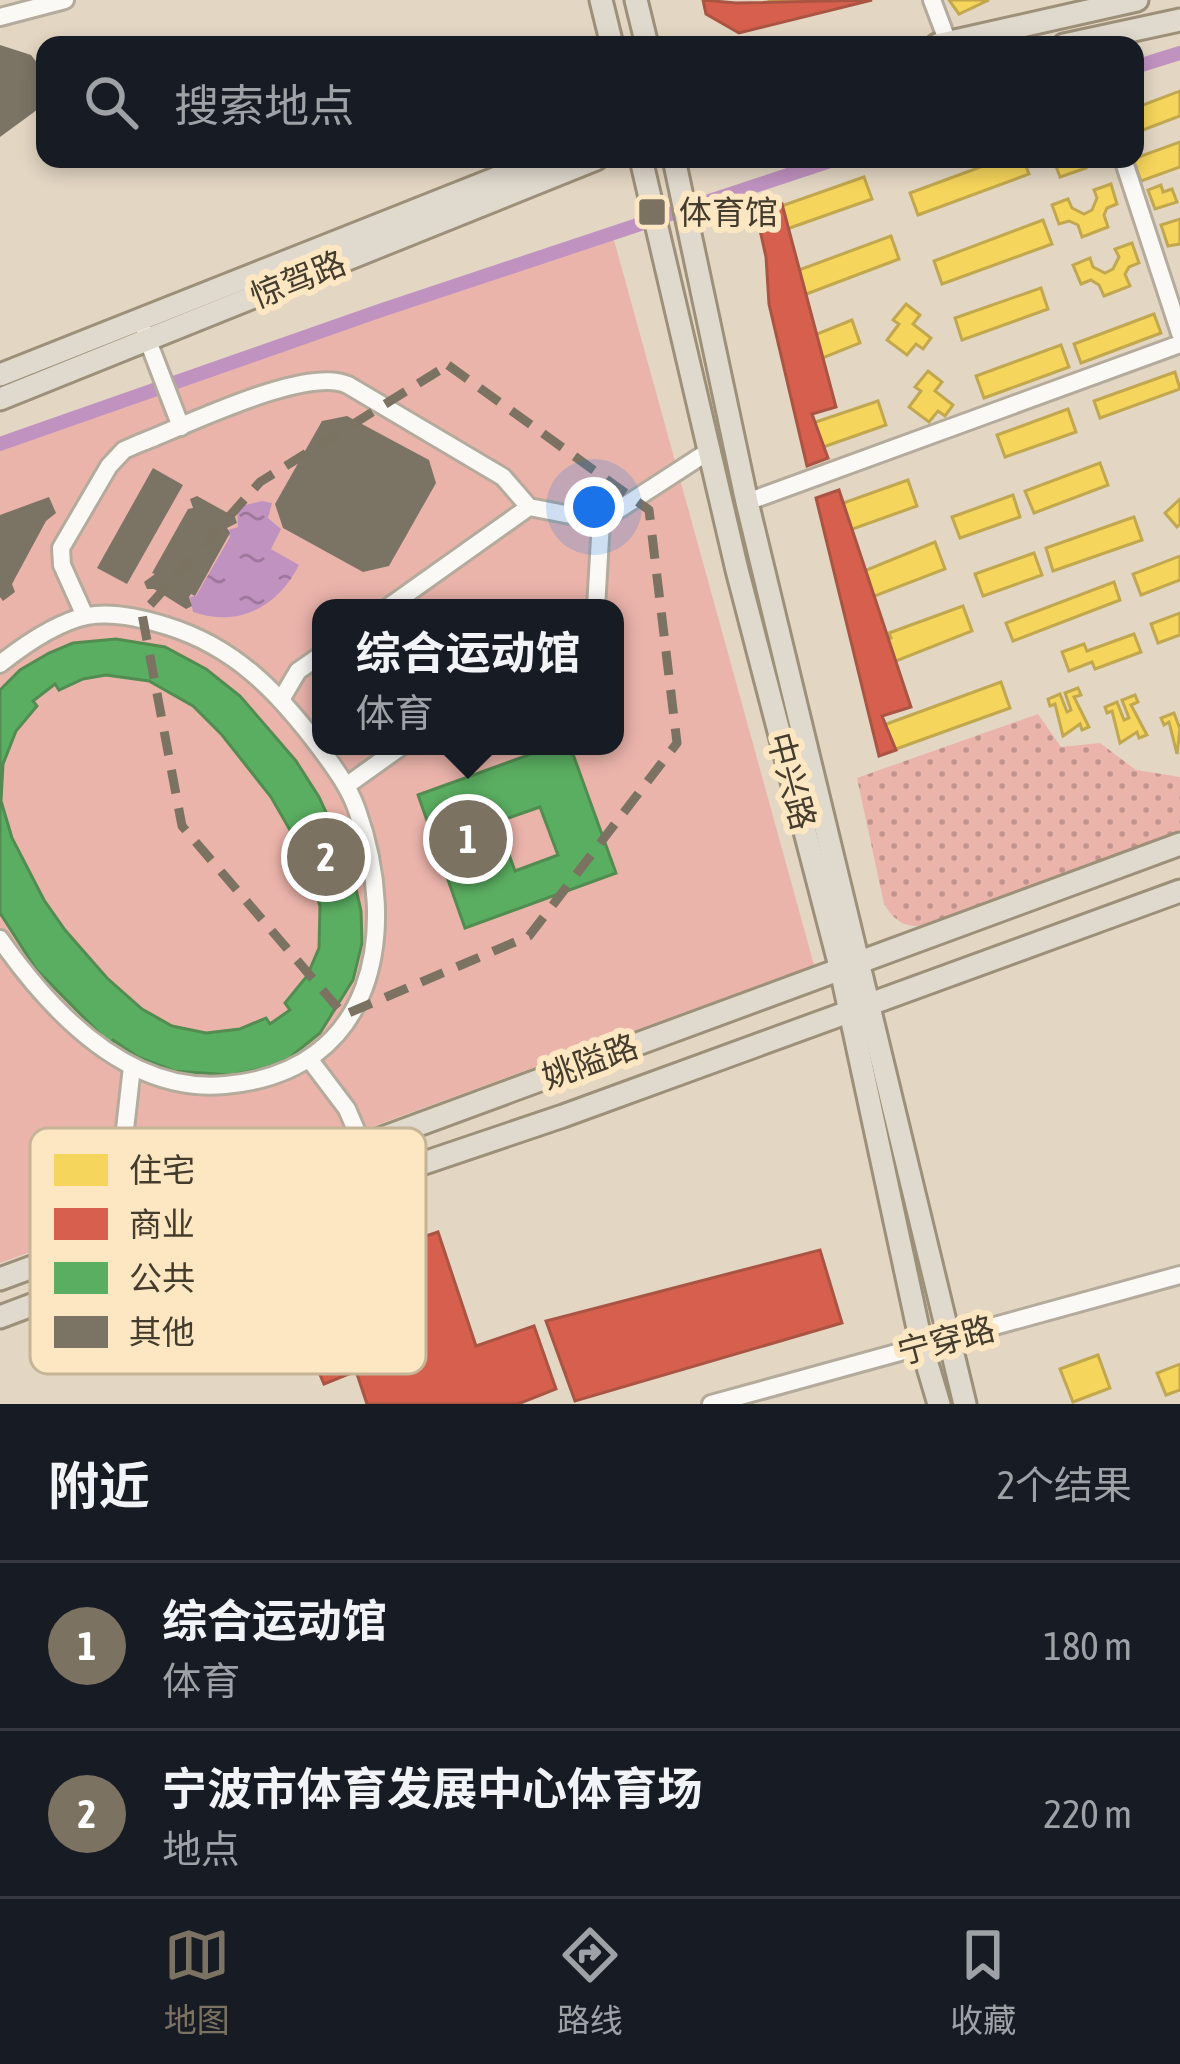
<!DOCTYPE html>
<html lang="zh">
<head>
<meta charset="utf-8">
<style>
  :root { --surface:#171b24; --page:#242831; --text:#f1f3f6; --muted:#9ea1a6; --line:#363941; --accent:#7c7262 }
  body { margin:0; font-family:"Asap Condensed","Noto Sans SC",sans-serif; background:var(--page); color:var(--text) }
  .you { position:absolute; left:594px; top:507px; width:42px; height:42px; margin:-30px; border:9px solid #fff; border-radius:50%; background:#1a73e8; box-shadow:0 0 0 18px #1a73e833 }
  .badge { display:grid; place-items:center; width:78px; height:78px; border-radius:50%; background:var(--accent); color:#fff; font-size:39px; font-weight:700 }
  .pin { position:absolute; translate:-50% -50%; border:6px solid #fff; box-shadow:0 3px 12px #0006 }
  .popup { position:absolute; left:312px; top:599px; width:312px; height:156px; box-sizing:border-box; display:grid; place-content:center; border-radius:24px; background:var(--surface); filter:drop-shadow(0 3px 9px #0005); font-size:39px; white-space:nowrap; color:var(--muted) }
  .popup b { font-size:45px; color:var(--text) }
  .popup::after { content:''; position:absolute; left:50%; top:100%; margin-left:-24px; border:24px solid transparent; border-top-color:var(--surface) }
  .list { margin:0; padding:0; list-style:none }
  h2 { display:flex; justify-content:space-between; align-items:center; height:156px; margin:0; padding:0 48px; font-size:51px }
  h2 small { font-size:39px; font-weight:400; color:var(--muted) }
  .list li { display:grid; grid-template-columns:78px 1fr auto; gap:36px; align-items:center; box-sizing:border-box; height:168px; padding:0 48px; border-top:3px solid var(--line) }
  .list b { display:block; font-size:45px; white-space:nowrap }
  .list p { margin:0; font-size:39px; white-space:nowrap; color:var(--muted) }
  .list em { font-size:39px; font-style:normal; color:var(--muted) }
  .icon { flex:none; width:66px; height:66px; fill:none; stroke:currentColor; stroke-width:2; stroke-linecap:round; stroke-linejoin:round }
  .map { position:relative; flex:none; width:1180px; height:1404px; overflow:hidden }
  .search { position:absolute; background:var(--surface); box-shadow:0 6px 18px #0003; left:36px; right:36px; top:36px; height:132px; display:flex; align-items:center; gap:30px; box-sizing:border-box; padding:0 42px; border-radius:24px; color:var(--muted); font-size:45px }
  .sheet { height:492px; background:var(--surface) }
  nav { display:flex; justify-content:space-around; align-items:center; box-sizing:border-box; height:168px; border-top:3px solid var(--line); background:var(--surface); font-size:33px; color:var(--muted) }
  nav a { display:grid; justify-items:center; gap:6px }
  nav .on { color:var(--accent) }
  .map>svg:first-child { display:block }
  .green { fill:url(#green-dots) }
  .pitch { fill:#ebb4ab; fill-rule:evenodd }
  .water { fill:url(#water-ripples) }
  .homes { fill:#f6d55c; stroke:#c1a74e; stroke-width:3 }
  .shops { fill:#d6604d; stroke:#aa5543; stroke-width:3 }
  .public { fill:#5aae61; stroke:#538c51; stroke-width:3; fill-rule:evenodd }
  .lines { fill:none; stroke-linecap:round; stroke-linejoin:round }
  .canal { stroke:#c092c0; stroke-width:14 }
  .building { fill:#7b7465 }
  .minor-casing { stroke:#b4ab9c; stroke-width:22 }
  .major-casing { stroke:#9d9078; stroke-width:27 }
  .minor { stroke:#fbf9f6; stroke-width:16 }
  .major { stroke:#e0d9ce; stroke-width:21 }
  .marked { fill:none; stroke:#7c7262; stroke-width:9; stroke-dasharray:24 15; stroke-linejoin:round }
  .poi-dot { fill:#7c7262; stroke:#fde7c3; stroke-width:4.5 }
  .labels { text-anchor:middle; stroke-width:12; stroke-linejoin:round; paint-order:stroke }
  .poi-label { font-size:33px; fill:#443c2d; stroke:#fde7c3; text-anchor:start }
  .street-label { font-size:33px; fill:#443c2d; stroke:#fde7c3 }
  .key { fill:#fde7c3; stroke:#c6b496; stroke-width:3 }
  .key-label { font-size:33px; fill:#443c2d }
</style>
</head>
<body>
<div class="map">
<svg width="1180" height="1404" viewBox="0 0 1180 1404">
  <defs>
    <pattern id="green-dots" width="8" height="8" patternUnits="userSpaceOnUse" patternTransform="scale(3)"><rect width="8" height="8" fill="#ebb4ab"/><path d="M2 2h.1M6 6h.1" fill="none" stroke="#c0948c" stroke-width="1.8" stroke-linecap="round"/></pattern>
    <pattern id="water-ripples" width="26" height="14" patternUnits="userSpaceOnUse" patternTransform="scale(3)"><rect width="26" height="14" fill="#c092c0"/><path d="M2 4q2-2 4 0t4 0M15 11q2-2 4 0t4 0" fill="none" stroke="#9e789c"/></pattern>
  </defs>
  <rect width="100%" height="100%" fill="#e3d6c3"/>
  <!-- green -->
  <path class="green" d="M 1038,714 L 1061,747 L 1100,743 L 1136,770 L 1180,777 L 1180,831 L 937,922 C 912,930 898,927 884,904 L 857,778 Z"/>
  <!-- pitch -->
  <path class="pitch" d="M 614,240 L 814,965 L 0,1263 L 0,441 ZM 321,608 L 615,608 L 615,746 L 321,746 Z"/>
  <!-- water -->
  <path class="water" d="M 262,501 L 272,503 L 268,518 L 281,529 L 271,549 L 299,565 C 278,607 238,628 193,612 L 190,597 L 196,596 L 230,537 L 228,530 L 238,527 L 237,512 L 241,506 Z"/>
  <!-- homes -->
  <g class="homes">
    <path d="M 776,0 L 813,0 L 816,13 L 747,30 L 742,8 Z"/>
    <path d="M 949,0 L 989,0 L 959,14 Z"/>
    <path d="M 1180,91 L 1180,116 L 1135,133 L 1135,108 Z"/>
    <path d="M 1180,142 L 1180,167 L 1141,181 L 1133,159 Z"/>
    <path d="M 1002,159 L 1023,159 L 1029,174 L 918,215 L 910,193 Z"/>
    <path d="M 1035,159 L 1083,159 L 1086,168 L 1060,177 L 1056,166 L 1047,161 L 1037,165 Z"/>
    <path d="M 864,177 L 872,199 L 767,236 L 759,214 Z"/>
    <path d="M 1111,184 L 1117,204 L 1107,208 L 1104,215 L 1108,227 L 1082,237 L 1078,225 L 1069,221 L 1059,224 L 1052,205 L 1068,199 L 1072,208 L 1084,214 L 1092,210 L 1097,198 L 1094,190 Z"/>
    <path d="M 1161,185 L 1163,192 L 1172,189 L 1177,202 L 1155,209 L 1148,190 Z"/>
    <path d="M 1180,219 L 1180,244 L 1168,246 L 1161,225 Z"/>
    <path d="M 1043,220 L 1052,244 L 942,284 L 934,261 Z"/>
    <path d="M 891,236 L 899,259 L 780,304 L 772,280 Z"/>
    <path d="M 1132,243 L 1139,263 L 1129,267 L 1125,274 L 1130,286 L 1104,296 L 1099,285 L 1091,280 L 1081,284 L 1073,265 L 1090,258 L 1093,267 L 1105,273 L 1113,269 L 1119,257 L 1115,249 Z"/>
    <path d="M 1041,288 L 1048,309 L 962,340 L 955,318 Z"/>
    <path d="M 906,304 L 920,315 L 913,324 L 931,338 L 923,349 L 916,344 L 907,355 L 887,340 L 899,324 L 893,320 Z"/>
    <path d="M 1154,314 L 1161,333 L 1081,363 L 1074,344 Z"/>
    <path d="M 852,320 L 860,343 L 790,371 L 782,348 Z"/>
    <path d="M 1061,345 L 1069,367 L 984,398 L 976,376 Z"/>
    <path d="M 928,371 L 942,382 L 935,391 L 953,405 L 945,416 L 938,411 L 929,422 L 909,407 L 921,391 L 915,387 Z"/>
    <path d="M 1175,372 L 1180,389 L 1100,418 L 1094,401 Z"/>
    <path d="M 878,401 L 886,425 L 809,452 L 801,427 Z"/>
    <path d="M 1068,409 L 1076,432 L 1005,457 L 997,435 Z"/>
    <path d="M 1100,463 L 1108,485 L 1034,513 L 1025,491 Z"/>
    <path d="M 908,480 L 917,506 L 830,537 L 821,511 Z"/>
    <path d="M 1013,495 L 1020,517 L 960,538 L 952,517 Z"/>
    <path d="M 1180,499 L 1180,524 L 1177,527 L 1165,513 Z"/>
    <path d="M 1134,517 L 1142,540 L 1053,571 L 1046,548 Z"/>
    <path d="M 935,542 L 945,569 L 846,607 L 837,582 Z"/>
    <path d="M 1034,553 L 1042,575 L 983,596 L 975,574 Z"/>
    <path d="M 1180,556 L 1180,580 L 1141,595 L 1133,574 Z"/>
    <path d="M 1114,582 L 1120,600 L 1013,641 L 1006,623 Z"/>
    <path d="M 963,606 L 972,631 L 863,674 L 855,652 L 891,638 L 889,633 Z"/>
    <path d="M 1180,613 L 1180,635 L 1158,643 L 1151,624 Z"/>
    <path d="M 1134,634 L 1141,652 L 1095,669 L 1092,662 L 1069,671 L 1062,652 L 1084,644 L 1087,651 Z"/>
    <path d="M 1001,682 L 1010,708 L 882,754 L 873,729 Z"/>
    <path d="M 1078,688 L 1081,695 L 1074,697 L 1089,727 L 1082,730 L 1080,724 L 1063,736 L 1055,704 L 1050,706 L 1048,699 L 1060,694 L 1067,712 L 1071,710 L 1065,693 Z"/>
    <path d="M 1135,695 L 1138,702 L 1131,705 L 1147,735 L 1139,738 L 1137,732 L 1120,743 L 1112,711 L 1107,713 L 1105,707 L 1117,702 L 1124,720 L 1129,718 L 1122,700 Z"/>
    <path d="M 1174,713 L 1180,729 L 1177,754 L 1169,722 L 1164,725 L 1161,718 Z"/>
    <path d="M 1098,1355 L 1110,1388 L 1073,1402 L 1060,1369 Z"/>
    <path d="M 1180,1364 L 1180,1390 L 1166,1395 L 1157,1373 Z"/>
  </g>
  <!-- shops -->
  <g class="shops">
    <path d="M 703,0 L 736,3 L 872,0 L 739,33 L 706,14 Z"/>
    <path d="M 782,204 L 836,407 L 812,414 L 828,458 L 807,466 L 769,304 L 766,257 L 756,212 Z"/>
    <path d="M 839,490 L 911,707 L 882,716 L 896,750 L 879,756 L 816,498 Z"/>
    <path d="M 377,1223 L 388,1249 L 438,1232 L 476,1346 L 534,1326 L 556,1389 L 518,1404 L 367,1404 L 356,1371 L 324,1384 L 297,1320 L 328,1307 L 312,1250 Z"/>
    <path d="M 820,1250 L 842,1323 L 575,1401 L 546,1321 Z"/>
  </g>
  <!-- public -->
  <g class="public">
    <path d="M 116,639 L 165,647 L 206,669 L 240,696 L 296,761 L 319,797 L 351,867 L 361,911 L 362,943 L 353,980 L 320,1033 L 288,1059 L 265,1068 L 231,1075 L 174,1071 L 138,1057 L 113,1040 L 110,1044 L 36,969 L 0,913 L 0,690 L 20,670 L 49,653 L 73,643 ZM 106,675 L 149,681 L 193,706 L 222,735 L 271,797 L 302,851 L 320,906 L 319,948 L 307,976 L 285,1003 L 290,1010 L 270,1024 L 266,1018 L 240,1029 L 206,1033 L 172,1026 L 142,1009 L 107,978 L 65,930 L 44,900 L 12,838 L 1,801 L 3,764 L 16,731 L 37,706 L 33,701 L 55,684 L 59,690 L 83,679 Z"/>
    <path d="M 553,746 L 570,746 L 616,873 L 465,928 L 418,795 ZM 540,807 L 558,855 L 515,871 L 497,822 Z"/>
  </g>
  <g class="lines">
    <!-- canal -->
    <g class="canal">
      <path d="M 1135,67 L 1180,53"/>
      <path d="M 0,444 L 379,311 L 836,159"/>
    </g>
  </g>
  <!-- building -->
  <g class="building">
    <path d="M 0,45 L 31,55 L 45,73 L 45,104 L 0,137 Z"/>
    <path d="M 347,416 L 429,460 L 436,483 L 389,566 L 363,572 L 283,528 L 275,504 L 322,421 Z"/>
    <path d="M 153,468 L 183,485 L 127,584 L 97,568 Z"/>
    <path d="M 197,496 L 235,517 L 237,523 L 227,528 L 230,533 L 195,596 L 191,594 L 189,597 L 192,606 L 186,609 L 154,589 L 147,589 L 144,582 L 155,574 L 152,573 L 188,509 L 193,508 L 190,499 Z"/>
    <path d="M 49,497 L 56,513 L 46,521 L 12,584 L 15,592 L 3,601 L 0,597 L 0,515 Z"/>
  </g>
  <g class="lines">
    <defs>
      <g id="minor">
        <path d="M 932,0 L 949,45"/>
        <path d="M 0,17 L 65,0"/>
        <path d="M 1123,159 L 1180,333"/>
        <path d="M 145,333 L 181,427"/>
        <path d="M 747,502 L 1180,344"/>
        <path d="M 387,608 L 529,507 L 601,521 L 709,451"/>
        <path d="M 596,608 L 601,521"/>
        <path d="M 85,616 L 62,565 L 61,548 L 109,466 L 124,450 L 140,443 C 185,426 307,365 348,385 L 503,477 L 529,507"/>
        <path d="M 0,664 C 24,645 57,622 87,616 C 113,611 142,618 167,626 C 235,647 278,692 320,748 C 334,767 349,787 357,810 C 400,932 376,1072 225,1085 C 127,1094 51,1012 0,939"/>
        <path d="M 282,698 L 298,671 L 321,655"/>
        <path d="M 346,786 L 402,746"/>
        <path d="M 310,1060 L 347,1109 L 362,1144"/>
        <path d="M 113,1235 L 132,1067"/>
        <path d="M 711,1404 L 1180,1275"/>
      </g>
      <g id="major">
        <path d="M 601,0 L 612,45"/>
        <path d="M 636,0 L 647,45"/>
        <path d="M 937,45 L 1137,0"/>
        <path d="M 1064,45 L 1180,20"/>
        <path d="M 641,159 L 737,570 L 841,970 L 922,1347 L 939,1404"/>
        <path d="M 674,159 L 747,502 L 965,1404"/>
        <path d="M 0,375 L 545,159"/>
        <path d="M 0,399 L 596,159"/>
        <path d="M 0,1279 L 1180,844"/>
        <path d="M 0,1317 L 276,1213 L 563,1116 L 1180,891"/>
      </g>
    </defs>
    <!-- minor casing -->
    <use href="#minor" class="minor-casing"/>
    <!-- major casing -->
    <use href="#major" class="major-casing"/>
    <!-- minor -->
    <use href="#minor" class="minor"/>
    <!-- major -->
    <use href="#major" class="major"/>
  </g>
  <!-- marked area -->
  <path class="marked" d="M 448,365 L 649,510 L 677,743 L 529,936 L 344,1015 L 182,826 L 142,614 L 260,482 Z"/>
  <!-- markers -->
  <rect class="poi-dot" x="637" y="197" width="30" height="30" rx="6"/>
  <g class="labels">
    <!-- poi labels -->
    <g class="poi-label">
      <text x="679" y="224">体育馆</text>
    </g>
    <!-- street labels -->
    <g class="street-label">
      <text transform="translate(298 279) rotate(-22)" y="12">惊驾路</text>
      <text transform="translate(792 781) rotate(75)" y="12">中兴路</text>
      <text transform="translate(590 1061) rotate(-20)" y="12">姚隘路</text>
      <text transform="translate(946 1340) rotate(-15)" y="12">宁穿路</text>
    </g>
  </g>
  <!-- legend -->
  <rect x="30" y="1128" width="396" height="246" rx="18" class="key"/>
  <rect x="54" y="1154" width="54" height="32" fill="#f6d55c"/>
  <rect x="54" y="1208" width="54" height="32" fill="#d6604d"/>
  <rect x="54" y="1262" width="54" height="32" fill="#5aae61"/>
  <rect x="54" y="1316" width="54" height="32" fill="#7b7465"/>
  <g class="key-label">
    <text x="129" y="1182">住宅</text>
    <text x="129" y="1236">商业</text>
    <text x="129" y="1290">公共</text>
    <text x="129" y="1344">其他</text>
  </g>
</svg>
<div class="you"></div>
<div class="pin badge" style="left:468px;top:839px">1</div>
<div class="popup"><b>综合运动馆</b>体育</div>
<div class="pin badge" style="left:326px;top:857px">2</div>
<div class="search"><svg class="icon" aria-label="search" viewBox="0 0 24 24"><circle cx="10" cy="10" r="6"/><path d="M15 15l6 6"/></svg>搜索地点</div>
</div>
<section class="sheet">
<h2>附近<small>2个结果</small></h2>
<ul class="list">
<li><span class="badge">1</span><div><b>综合运动馆</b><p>体育</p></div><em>180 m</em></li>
<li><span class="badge">2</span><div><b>宁波市体育发展中心体育场</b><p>地点</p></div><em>220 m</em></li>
</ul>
</section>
<nav>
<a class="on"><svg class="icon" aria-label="map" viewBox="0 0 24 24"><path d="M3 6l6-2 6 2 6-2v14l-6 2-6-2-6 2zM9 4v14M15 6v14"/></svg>地图</a>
<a><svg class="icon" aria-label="directions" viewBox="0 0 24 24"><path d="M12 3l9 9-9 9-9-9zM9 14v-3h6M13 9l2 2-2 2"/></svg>路线</a>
<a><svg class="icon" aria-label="saved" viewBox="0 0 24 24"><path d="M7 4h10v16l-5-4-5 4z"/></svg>收藏</a>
</nav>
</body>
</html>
